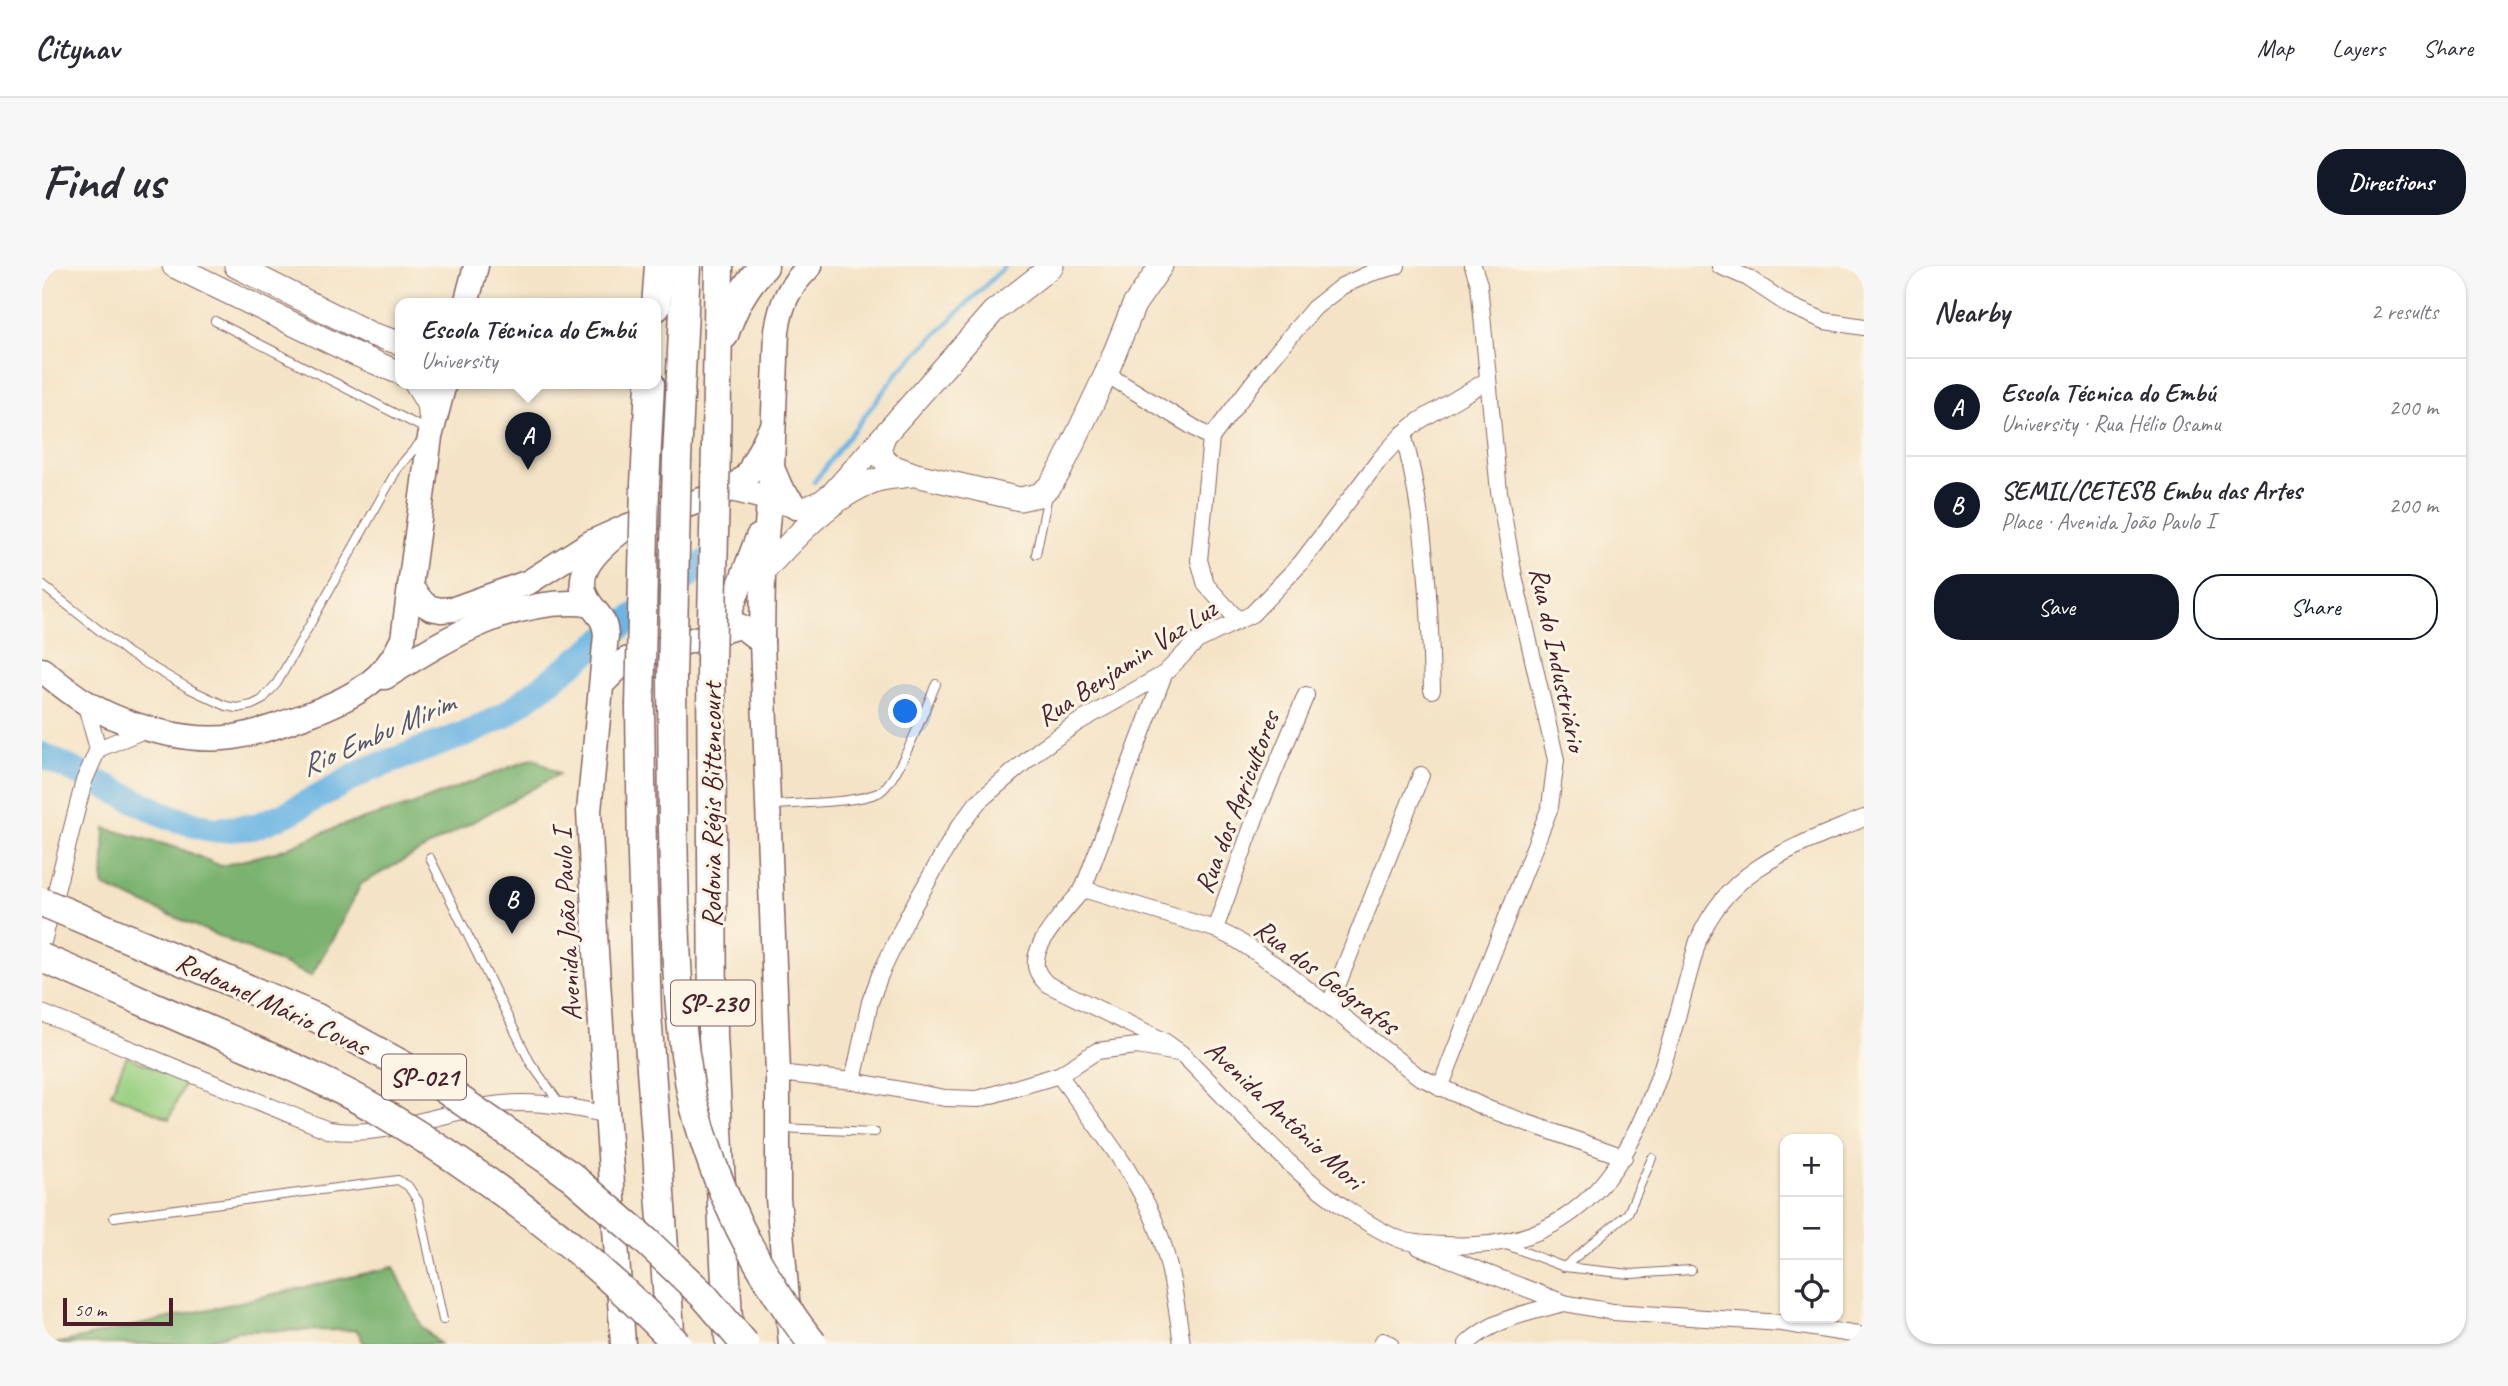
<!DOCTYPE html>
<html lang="en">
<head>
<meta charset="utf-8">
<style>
  :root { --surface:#fff; --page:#f7f7f7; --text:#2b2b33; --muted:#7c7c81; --line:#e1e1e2; --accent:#111827 }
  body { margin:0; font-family:Caveat,sans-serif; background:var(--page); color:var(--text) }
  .controls { position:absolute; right:21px; bottom:21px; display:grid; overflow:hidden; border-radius:14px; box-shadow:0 2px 5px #0004 }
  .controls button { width:63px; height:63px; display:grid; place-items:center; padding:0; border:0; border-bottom:2px solid var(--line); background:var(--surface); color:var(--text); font:35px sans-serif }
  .scale { position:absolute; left:21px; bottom:18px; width:110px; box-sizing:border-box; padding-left:7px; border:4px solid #4a1f2b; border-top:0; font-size:19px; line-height:24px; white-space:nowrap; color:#4a1f2b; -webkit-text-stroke:5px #fcf5e5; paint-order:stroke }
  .you { position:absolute; left:864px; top:446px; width:24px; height:24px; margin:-18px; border:5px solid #fff; border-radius:50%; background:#1a73e8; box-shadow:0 0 0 10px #1a73e833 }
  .badge { display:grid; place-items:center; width:46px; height:46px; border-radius:50%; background:var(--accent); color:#fff; font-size:23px; font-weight:700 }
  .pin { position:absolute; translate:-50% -58px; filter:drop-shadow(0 2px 4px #0008) }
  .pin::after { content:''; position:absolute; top:37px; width:24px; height:21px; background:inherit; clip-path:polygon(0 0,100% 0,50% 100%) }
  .popup { position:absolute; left:353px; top:32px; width:266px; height:91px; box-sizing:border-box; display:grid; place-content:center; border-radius:14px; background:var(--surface); filter:drop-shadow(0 2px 5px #0005); font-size:23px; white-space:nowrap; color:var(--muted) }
  .popup b { font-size:26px; color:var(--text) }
  .popup::after { content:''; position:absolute; left:50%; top:100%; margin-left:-14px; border:14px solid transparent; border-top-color:var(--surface) }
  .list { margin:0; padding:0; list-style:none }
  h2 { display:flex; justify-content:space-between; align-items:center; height:91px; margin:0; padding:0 28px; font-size:30px }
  h2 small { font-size:23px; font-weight:400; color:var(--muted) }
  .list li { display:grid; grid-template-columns:46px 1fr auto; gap:21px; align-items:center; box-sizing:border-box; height:98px; padding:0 28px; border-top:2px solid var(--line) }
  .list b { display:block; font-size:26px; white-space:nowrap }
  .list p { margin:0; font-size:23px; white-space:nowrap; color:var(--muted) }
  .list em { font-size:23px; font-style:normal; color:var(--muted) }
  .actions { display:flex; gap:14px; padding:21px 28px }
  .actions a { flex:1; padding:16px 0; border:2px solid var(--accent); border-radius:28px; text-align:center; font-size:24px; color:var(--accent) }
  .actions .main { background:var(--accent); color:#fff }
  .icon { flex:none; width:38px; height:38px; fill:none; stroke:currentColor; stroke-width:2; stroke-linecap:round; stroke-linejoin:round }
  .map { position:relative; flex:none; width:1822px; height:1078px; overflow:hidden; border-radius:28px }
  header { display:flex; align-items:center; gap:42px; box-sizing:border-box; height:98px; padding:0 35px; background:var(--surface); border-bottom:2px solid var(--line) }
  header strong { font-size:33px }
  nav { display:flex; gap:38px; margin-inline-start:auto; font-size:24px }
  .intro { display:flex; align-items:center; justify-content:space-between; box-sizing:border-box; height:168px; padding:0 42px }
  h1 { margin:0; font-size:49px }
  .button { padding:18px 32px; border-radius:28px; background:var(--accent); color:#fff; font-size:24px; font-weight:700 }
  main { display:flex; gap:42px; padding:0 42px }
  aside { flex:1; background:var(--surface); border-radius:28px; box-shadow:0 2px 5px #0004 }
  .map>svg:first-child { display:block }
  .green { fill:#99cf81; stroke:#727756; stroke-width:2 }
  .forest { fill:#7ab26f; stroke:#62684d; stroke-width:2 }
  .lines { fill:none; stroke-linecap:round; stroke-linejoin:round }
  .stream { stroke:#6cb5e4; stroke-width:4.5 }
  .river { stroke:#6cb5e4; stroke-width:26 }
  .lane-casing { stroke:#866461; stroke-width:10 }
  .street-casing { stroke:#866461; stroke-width:18 }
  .secondary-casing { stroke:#866461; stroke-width:25 }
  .primary-casing { stroke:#866461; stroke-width:27 }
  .highway-casing { stroke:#866461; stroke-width:31 }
  .lane { stroke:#fff; stroke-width:8 }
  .street { stroke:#fff; stroke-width:16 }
  .secondary { stroke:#fff; stroke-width:23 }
  .primary { stroke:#fff; stroke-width:24 }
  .highway { stroke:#fff; stroke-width:28 }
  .highway-bridge-casing { stroke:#866461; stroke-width:31; stroke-linecap:butt }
  .highway-bridge { stroke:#fff; stroke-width:28 }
  .labels { text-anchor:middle; stroke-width:6; stroke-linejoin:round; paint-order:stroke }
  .shield { fill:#fcf5e5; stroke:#7f5f63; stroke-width:2 }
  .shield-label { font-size:26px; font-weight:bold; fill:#4a1f2b }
  .street-label { font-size:28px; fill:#4a1f2b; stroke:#fcf5e5 }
  .water-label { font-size:30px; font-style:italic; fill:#56546c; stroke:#fcf5e5 }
</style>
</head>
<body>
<header>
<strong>Citynav</strong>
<nav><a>Map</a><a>Layers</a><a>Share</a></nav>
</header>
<div class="intro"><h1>Find us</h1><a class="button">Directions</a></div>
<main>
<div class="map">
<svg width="1822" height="1078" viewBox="0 0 1822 1078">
  <rect width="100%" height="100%" fill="#fcf5e5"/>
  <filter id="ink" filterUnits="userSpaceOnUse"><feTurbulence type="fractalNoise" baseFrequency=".0143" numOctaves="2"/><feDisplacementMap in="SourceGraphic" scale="14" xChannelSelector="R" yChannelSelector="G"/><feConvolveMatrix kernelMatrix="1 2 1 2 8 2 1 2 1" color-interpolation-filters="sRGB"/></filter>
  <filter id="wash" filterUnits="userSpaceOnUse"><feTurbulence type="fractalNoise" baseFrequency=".00686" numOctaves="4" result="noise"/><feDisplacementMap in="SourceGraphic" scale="28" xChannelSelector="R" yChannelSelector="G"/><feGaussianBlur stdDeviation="1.57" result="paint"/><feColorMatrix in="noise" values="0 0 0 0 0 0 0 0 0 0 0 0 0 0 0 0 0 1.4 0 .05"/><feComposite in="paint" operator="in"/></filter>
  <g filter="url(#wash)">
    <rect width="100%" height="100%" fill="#f4e3c6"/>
    <!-- green -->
    <path class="green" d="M 85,790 L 143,816 L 127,853 L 69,827 Z"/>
    <!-- forest -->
    <g class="forest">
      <path d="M 492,492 L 517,508 L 319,618 L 295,665 L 269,710 L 61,620 L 63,562 L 136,582 L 179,600 L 237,585 L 298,560 L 370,539 Z"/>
      <path d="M 352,1001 L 380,1061 L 398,1078 L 322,1078 L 315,1064 L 195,1065 L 156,1078 L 13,1078 Z"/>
    </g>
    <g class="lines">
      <!-- stream -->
      <path class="stream" d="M 772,216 L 857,105 L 963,0"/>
      <!-- river -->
      <path class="river" d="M 0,489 L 125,550 L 171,564 L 211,561 L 244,548 L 327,503 L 429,466 L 463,449 L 664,296"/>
    </g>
  </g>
  <g filter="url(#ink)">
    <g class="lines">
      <defs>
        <g id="lane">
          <path d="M 173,55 L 387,165"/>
          <path d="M 994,288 L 1006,229"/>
          <path d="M 0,319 L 86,387 L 148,423 L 184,440 L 195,442 L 210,439 L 220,434 L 235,417 L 356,202 L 381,173"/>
          <path d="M 727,540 C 759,536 808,538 836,527 C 855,519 884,440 894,418"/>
          <path d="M 388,592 L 488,796 L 518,838"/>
          <path d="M 738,862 L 833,866"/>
          <path d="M 72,951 L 356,914 L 366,920 L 376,935 L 401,1054"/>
          <path d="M 1462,978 L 1522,1001 L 1589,1008 L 1649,1004"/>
          <path d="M 1522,1001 L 1586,947 L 1610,892"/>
        </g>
        <g id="street">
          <path d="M 1678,0 L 1706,12 L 1748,40 L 1783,55 L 1822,61"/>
          <path d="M 1064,108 L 1169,172 L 1157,294 L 1164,319 L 1196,354"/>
          <path d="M 1361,168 C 1384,252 1388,337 1390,424"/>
          <path d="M 1169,172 L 1229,93 L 1272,42 L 1300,20 L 1329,7 L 1355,0"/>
          <path d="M 43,436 L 56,483"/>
          <path d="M 1041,623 L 1122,408"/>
          <path d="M 1173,663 L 1216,544 L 1264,429"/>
          <path d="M 0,680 L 42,515 L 56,483 L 105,463"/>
          <path d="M 1287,740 L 1379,509"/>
          <path d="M 0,747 L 286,864 C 343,873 397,846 452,839 C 489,833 529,840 565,849"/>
          <path d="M 736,807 L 811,815 L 903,832 L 936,833 L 1017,809 L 1055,785 L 1095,780 L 1136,787"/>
          <path d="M 1017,809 C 1054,860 1099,912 1119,972 C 1130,1006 1135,1043 1140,1078"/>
          <path d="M 811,815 L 828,736 L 838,709 L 867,648 L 916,562 L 936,536 L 997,484 L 1035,457 L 1122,408 L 1155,375 L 1210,348 L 1259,297 L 1338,193 L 1361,168 L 1377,155 L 1446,114"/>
          <path d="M 1398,822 L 1508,541 L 1514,494 L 1472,310 L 1457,226 L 1437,18 L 1431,0"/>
          <path d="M 1582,891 L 1446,843 L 1376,810 L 1241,704 L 1195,674 L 1173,663 L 1041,623 C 1027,641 986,681 995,704 C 997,710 1001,714 1005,718 L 1122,775 L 1139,787 C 1195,841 1244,904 1309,946 C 1324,956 1344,969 1360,974 C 1375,979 1418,980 1434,979 C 1594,971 1620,799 1656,675 C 1687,600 1753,581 1822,552"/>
          <path d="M 1377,981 L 1522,1037 L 1571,1046 L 1740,1057 L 1822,1070"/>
          <path d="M 1341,1075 L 1348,1078"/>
          <path d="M 1425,1078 C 1450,1053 1489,1046 1522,1037"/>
        </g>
        <g id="secondary">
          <path d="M 132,0 L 313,88 L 358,107"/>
          <path d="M 194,0 L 329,68 L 358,77"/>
          <path d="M 374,118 L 385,136 L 391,159"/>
          <path d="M 842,170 L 837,184 L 838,189 L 847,199 L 874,209 L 978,233 L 997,229 L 1008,220 L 1019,203 L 1064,108 L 1092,39 L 1119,0"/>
          <path d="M 738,236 L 763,243 L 781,235 L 792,226 L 951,46 L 1010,0"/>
          <path d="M 721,306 C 752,272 789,231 832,215 C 844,211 858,211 870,209"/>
        </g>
        <g id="primary">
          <path d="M 424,38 L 434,0"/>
          <path d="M 730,202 L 739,223 L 754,241"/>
          <path d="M 690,223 L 706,208 L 727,166"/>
          <path d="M 368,321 L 382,338 L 389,342 L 399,344 L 412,343 L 487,316 L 548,277 L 584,261 L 690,223 L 726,232"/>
          <path d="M 685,353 L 716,271"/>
          <path d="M 0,404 C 14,415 28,427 43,436 C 81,460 147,478 192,471 C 220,466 246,456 273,446 C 313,430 343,414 361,373 L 388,171 L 402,118"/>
          <path d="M 343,411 C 406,372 471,330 548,338"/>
          <path d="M 560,418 L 584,394 L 697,360 L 702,362 L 720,376"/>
          <path d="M 581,1078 L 554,686 L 547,545 L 564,369 C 562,350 556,350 547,336 C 526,305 563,278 584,261"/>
          <path d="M 749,1078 L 736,932 L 736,807 L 720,376 L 721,306 L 730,201 L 735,65 C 739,37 747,20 768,0"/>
        </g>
        <g id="highway">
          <path d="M 614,41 L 617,0"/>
          <path d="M 682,69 C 691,42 702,20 722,0"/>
          <path d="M 674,180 L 677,0"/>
          <path d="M 635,193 L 644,0"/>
          <path d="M 603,219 L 608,118"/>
          <path d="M 669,396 L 671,769 L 687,1072"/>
          <path d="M 630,413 L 631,564"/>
          <path d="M 598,440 L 600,590 L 605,748 L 629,1078"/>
        </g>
      </defs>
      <!-- lane casing -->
      <use href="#lane" class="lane-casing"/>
      <!-- street casing -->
      <use href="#street" class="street-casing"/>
      <!-- secondary casing -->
      <use href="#secondary" class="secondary-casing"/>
      <!-- primary casing -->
      <use href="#primary" class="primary-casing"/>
      <!-- highway casing -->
      <use href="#highway" class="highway-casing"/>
      <!-- lane -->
      <use href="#lane" class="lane"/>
      <!-- street -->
      <use href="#street" class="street"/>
      <!-- secondary -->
      <use href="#secondary" class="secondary"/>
      <!-- primary -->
      <use href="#primary" class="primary"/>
      <!-- highway -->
      <use href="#highway" class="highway"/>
      <defs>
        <g id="highway-bridge">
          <path d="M 669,396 L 674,180"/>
          <path d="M 630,413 L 635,193"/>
          <path d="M 598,440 L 603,219"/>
          <path d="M 631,564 C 633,638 633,714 643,788 C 646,803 647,820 651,835 C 673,922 715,1008 771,1078"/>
          <path d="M 0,636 L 275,752 L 395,818 L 529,910 L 603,974 L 662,1030 L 703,1078"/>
          <path d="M 0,692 C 62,718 124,746 185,772 C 237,795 290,817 339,846 C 446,910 548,987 635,1078"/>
        </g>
      </defs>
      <!-- highway-bridge casing -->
      <use href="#highway-bridge" class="highway-bridge-casing"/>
      <!-- highway-bridge -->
      <use href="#highway-bridge" class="highway-bridge"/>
    </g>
  </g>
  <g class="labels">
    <!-- shield labels -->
    <g class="shield">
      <rect x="629" y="714.5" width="84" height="45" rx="5"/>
      <rect x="340" y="788.5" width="84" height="45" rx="5"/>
    </g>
    <g class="shield-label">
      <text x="671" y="746">SP-230</text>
      <text x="382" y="820">SP-021</text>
    </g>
    <!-- street labels -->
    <g class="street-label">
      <text transform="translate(1517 393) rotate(78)" y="10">Rua do Industriário</text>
      <text transform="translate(1084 396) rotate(-33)" y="10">Rua Benjamin Vaz Luz</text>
      <text transform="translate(1194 536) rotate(-69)" y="10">Rua dos Agricultores</text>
      <text transform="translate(669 539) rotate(-90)" y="10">Rodovia Régis Bittencourt</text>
      <text transform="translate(524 659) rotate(-93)" y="10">Avenida João Paulo I</text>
      <text transform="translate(1285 710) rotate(37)" y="10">Rua dos Geógrafos</text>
      <text transform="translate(231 737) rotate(25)" y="10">Rodoanel Mário Covas</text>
      <text transform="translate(1243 848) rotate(43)" y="10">Avenida Antônio Mori</text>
    </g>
    <!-- water labels -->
    <g class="water-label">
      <text transform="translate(335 468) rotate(-24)" y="10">Rio Embu Mirim</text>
    </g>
  </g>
</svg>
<div class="controls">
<button>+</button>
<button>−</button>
<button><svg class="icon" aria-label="locate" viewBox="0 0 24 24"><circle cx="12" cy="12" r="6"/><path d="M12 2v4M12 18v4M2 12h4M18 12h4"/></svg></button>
</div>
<div class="scale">50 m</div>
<div class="you"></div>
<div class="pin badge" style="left:486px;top:204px">A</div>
<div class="popup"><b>Escola Técnica do Embú</b>University</div>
<div class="pin badge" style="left:470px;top:668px">B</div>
</div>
<aside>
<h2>Nearby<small>2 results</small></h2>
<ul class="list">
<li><span class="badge">A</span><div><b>Escola Técnica do Embú</b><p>University · Rua Hélio Osamu</p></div><em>200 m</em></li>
<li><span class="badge">B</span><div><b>SEMIL/CETESB Embu das Artes</b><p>Place · Avenida João Paulo I</p></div><em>200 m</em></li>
</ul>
<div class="actions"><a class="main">Save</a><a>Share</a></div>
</aside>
</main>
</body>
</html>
